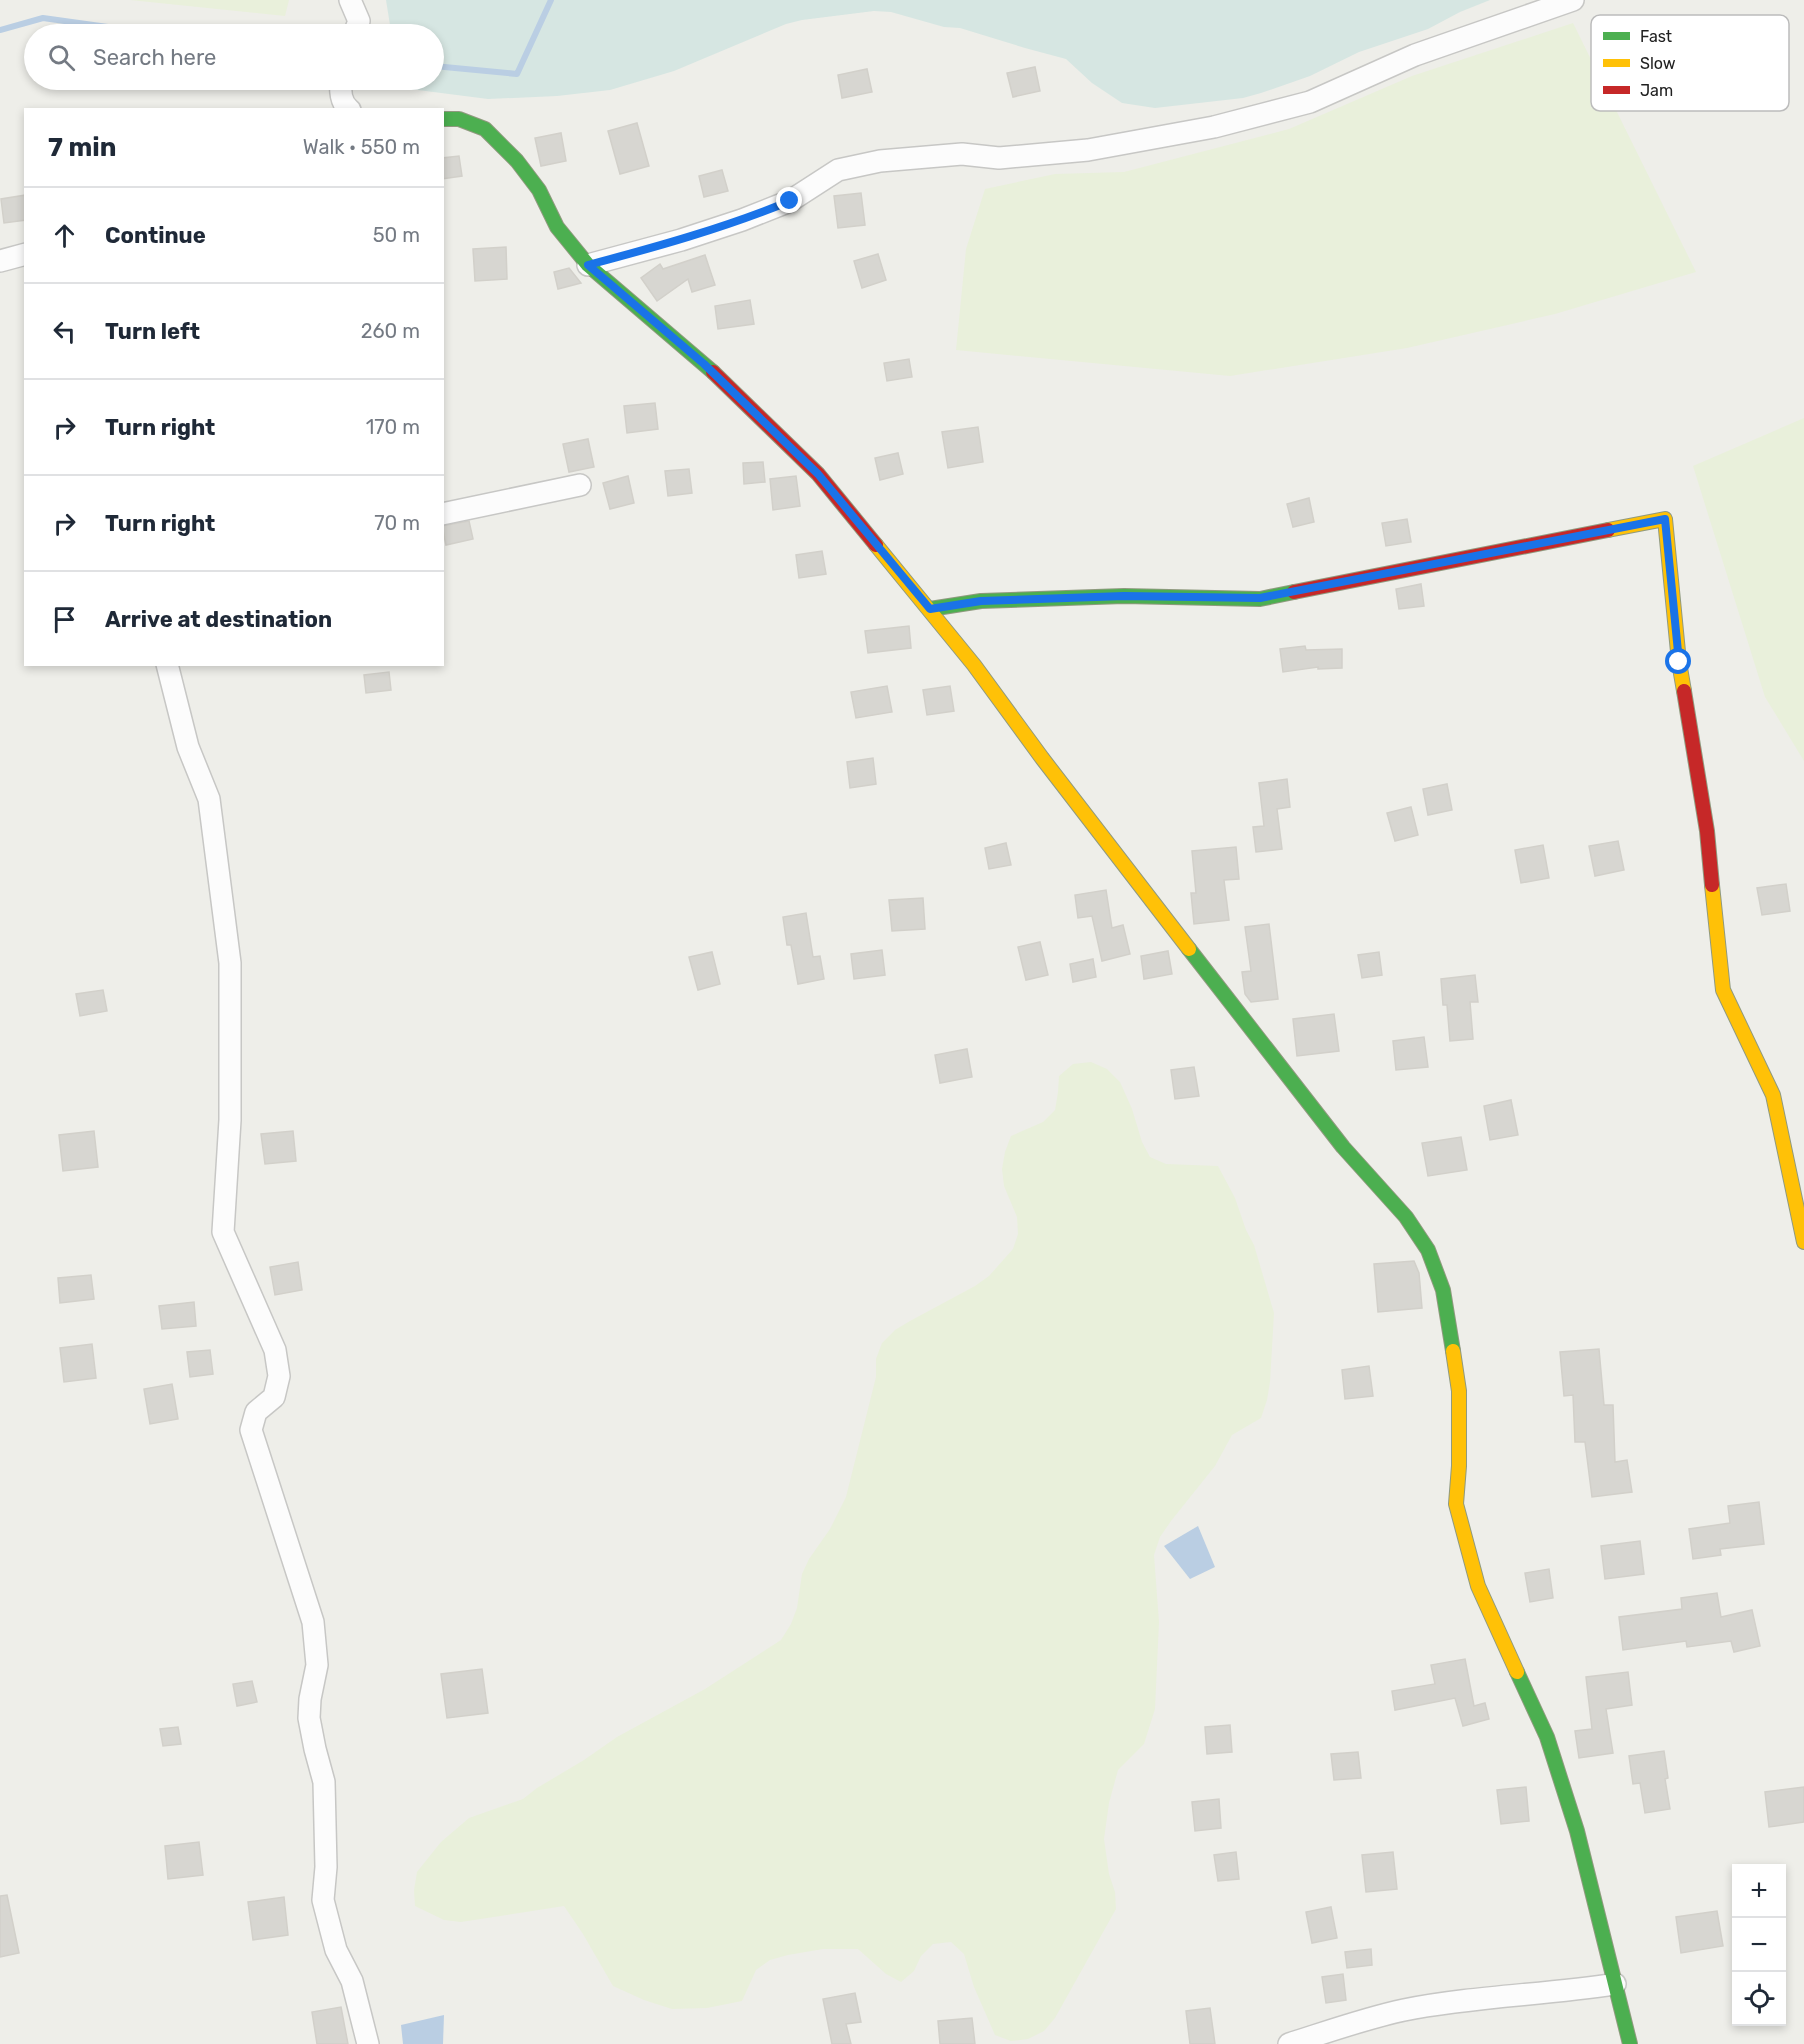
<!DOCTYPE html>
<html lang="en">
<head>
<meta charset="utf-8">
<style>
  :root { --surface:#fff; --page:#f6f6f7; --text:#1f2937; --muted:#747a83; --line:#e0e1e3 }
  body { margin:0; font-family:Rubik,sans-serif; background:var(--page); color:var(--text) }
  .controls { position:absolute; right:18px; bottom:18px; display:grid; overflow:hidden; border-radius:0px; box-shadow:0 3px 9px #0003 }
  .controls button { width:54px; height:54px; display:grid; place-items:center; padding:0; border:0; border-bottom:2px solid var(--line); background:var(--surface); color:var(--text); font:30px sans-serif }
  .stop { position:absolute; width:18px; height:18px; margin:-14px; border:4px solid #1a73e8; border-radius:50%; background:#fff }
  .stop.end { background:#1a73e8; border-color:#fff; box-shadow:0 2px 6px #0008 }
  .list { margin:0; padding:0; list-style:none }
  h2 { display:flex; justify-content:space-between; align-items:center; height:78px; margin:0; padding:0 24px; font-size:26px }
  h2 small { font-size:20px; font-weight:400; color:var(--muted) }
  .list li { display:grid; grid-template-columns:39px 1fr auto; gap:18px; align-items:center; box-sizing:border-box; height:96px; padding:0 24px; border-top:2px solid var(--line) }
  .list b { display:block; font-size:22px; white-space:nowrap }
  .list em { font-size:20px; font-style:normal; color:var(--muted) }
  .icon { flex:none; width:33px; height:33px; fill:none; stroke:currentColor; stroke-width:2; stroke-linecap:round; stroke-linejoin:round }
  .map { position:relative; flex:none; width:1804px; height:2044px; overflow:hidden }
  .search { position:absolute; background:var(--surface); box-shadow:0 3px 9px #0003; left:24px; top:24px; width:420px; height:66px; display:flex; align-items:center; gap:15px; box-sizing:border-box; padding:0 21px; border-radius:33px; color:var(--muted); font-size:22px }
  .panel { position:absolute; background:var(--surface); box-shadow:0 3px 9px #0003; left:24px; top:108px; width:420px; height:558px; border-radius:0px }
  .map>svg:first-child { display:block }
  .farmland { fill:#e9f0db }
  .wetland { fill:#d6e6e2 }
  .water { fill:#bacee3 }
  .lines { fill:none; stroke-linecap:round; stroke-linejoin:round }
  .stream { stroke:#bacee3; stroke-width:6 }
  .building { fill:#d7d6d1; stroke:#d2d0ca; stroke-width:1.5 }
  .street-casing { stroke:#c7c7c5; stroke-width:24 }
  .fast-casing { stroke:#909a7f; stroke-width:16 }
  .slow-casing { stroke:#909a7f; stroke-width:16 }
  .jam-casing { stroke:#909a7f; stroke-width:16 }
  .street { stroke:#fcfcfc; stroke-width:21 }
  .fast { stroke:#4caf50; stroke-width:14 }
  .slow { stroke:#ffc107; stroke-width:14 }
  .jam { stroke:#c62828; stroke-width:14 }
  .route { stroke:#1a73e8; stroke-width:8 }
  .key { fill:#fff; stroke:#bcbcbc; stroke-width:1.5 }
  .key-label { font-size:16px; fill:#202020 }
</style>
</head>
<body>
<div class="map">
<svg width="1804" height="2044" viewBox="0 0 1804 2044">
  <rect width="100%" height="100%" fill="#eeeee9"/>
  <!-- farmland -->
  <g class="farmland">
    <path d="M 130,0 L 289,0 L 285,16 Z"/>
    <path d="M 1573,23 L 1696,272 L 1555,314 L 1407,348 L 1230,376 L 956,350 L 966,249 L 985,189 L 1055,174 L 1124,172 L 1289,129 L 1412,76 Z"/>
    <path d="M 1804,418 L 1804,761 L 1765,697 L 1693,466 Z"/>
    <path d="M 1091,1062 L 1107,1069 L 1120,1082 L 1132,1109 L 1142,1142 L 1150,1157 L 1166,1164 L 1218,1166 L 1235,1198 L 1246,1230 L 1254,1245 L 1274,1313 L 1270,1382 L 1267,1400 L 1261,1418 L 1232,1435 L 1215,1466 L 1171,1521 L 1160,1537 L 1154,1555 L 1159,1622 L 1155,1709 L 1144,1744 L 1118,1770 L 1109,1803 L 1104,1839 L 1109,1874 L 1115,1892 L 1116,1909 L 1055,2018 L 1044,2031 L 1028,2039 L 1011,2041 L 995,2035 L 974,1987 L 964,1954 L 951,1942 L 933,1944 L 921,1956 L 914,1971 L 901,1982 L 886,1974 L 858,1949 L 823,1949 L 788,1955 L 770,1960 L 756,1970 L 742,2001 L 707,2008 L 672,2009 L 644,2000 L 613,1986 L 583,1934 L 564,1906 L 461,1922 L 444,1920 L 415,1906 L 414,1890 L 417,1872 L 441,1842 L 469,1818 L 523,1799 L 537,1788 L 584,1760 L 617,1737 L 705,1689 L 781,1640 L 791,1624 L 797,1608 L 802,1574 L 809,1559 L 830,1529 L 846,1497 L 876,1377 L 876,1359 L 882,1343 L 895,1330 L 910,1321 L 975,1286 L 989,1276 L 1013,1249 L 1018,1234 L 1017,1217 L 1004,1186 L 1002,1169 L 1005,1152 L 1011,1136 L 1043,1122 L 1055,1110 L 1058,1092 L 1059,1076 L 1073,1064 Z"/>
  </g>
  <!-- wetland -->
  <path class="wetland" d="M 386,0 L 1490,0 L 1460,12 L 1428,29 L 1359,52 L 1310,76 L 1261,93 L 1243,98 L 1155,108 L 1122,103 L 1092,83 L 1066,59 L 1025,48 L 960,28 L 944,27 L 891,12 L 874,11 L 802,20 L 786,24 L 674,71 L 610,90 L 557,96 L 488,99 L 402,88 L 390,80 L 434,80 L 434,34 L 388,34 L 390,25 Z"/>
  <!-- water -->
  <g class="water">
    <path d="M 1198,1526 L 1215,1567 L 1190,1579 L 1164,1546 Z"/>
    <path d="M 444,2015 L 443,2044 L 403,2044 L 401,2025 Z"/>
  </g>
  <g class="lines">
    <!-- stream -->
    <g class="stream">
      <path d="M 0,30 L 43,18 L 158,34"/>
      <path d="M 434,66 L 517,74 L 551,0"/>
    </g>
  </g>
  <!-- building -->
  <g class="building">
    <path d="M 1035,67 L 1040,91 L 1013,97 L 1007,73 Z"/>
    <path d="M 867,69 L 872,92 L 842,98 L 838,75 Z"/>
    <path d="M 637,123 L 649,166 L 620,174 L 608,131 Z"/>
    <path d="M 561,133 L 566,161 L 541,166 L 535,138 Z"/>
    <path d="M 459,156 L 462,176 L 442,179 L 442,158 Z"/>
    <path d="M 722,170 L 728,191 L 704,197 L 699,176 Z"/>
    <path d="M 861,193 L 865,225 L 838,228 L 834,196 Z"/>
    <path d="M 26,195 L 26,220 L 4,223 L 1,199 Z"/>
    <path d="M 506,247 L 507,279 L 475,281 L 473,249 Z"/>
    <path d="M 878,254 L 886,280 L 862,288 L 854,261 Z"/>
    <path d="M 705,255 L 715,285 L 692,292 L 688,279 L 657,301 L 641,278 L 660,264 L 663,269 Z"/>
    <path d="M 569,268 L 581,283 L 558,289 L 554,272 Z"/>
    <path d="M 750,300 L 754,324 L 718,329 L 715,306 Z"/>
    <path d="M 909,359 L 912,377 L 887,381 L 884,363 Z"/>
    <path d="M 655,403 L 658,429 L 627,433 L 624,406 Z"/>
    <path d="M 978,427 L 983,462 L 948,468 L 942,432 Z"/>
    <path d="M 588,439 L 594,467 L 569,472 L 563,444 Z"/>
    <path d="M 898,453 L 903,474 L 880,480 L 875,458 Z"/>
    <path d="M 763,462 L 765,482 L 744,484 L 743,463 Z"/>
    <path d="M 689,469 L 692,493 L 668,496 L 665,471 Z"/>
    <path d="M 628,476 L 634,503 L 610,509 L 603,483 Z"/>
    <path d="M 796,476 L 800,506 L 773,510 L 770,479 Z"/>
    <path d="M 1309,498 L 1314,522 L 1293,527 L 1287,504 Z"/>
    <path d="M 1407,519 L 1411,542 L 1386,546 L 1382,523 Z"/>
    <path d="M 469,521 L 473,539 L 446,545 L 442,526 Z"/>
    <path d="M 822,551 L 826,574 L 799,578 L 796,555 Z"/>
    <path d="M 1421,584 L 1424,606 L 1399,609 L 1396,589 Z"/>
    <path d="M 909,626 L 911,648 L 868,653 L 865,631 Z"/>
    <path d="M 1305,646 L 1306,650 L 1342,649 L 1342,668 L 1318,669 L 1318,667 L 1283,672 L 1280,649 Z"/>
    <path d="M 389,672 L 391,690 L 366,693 L 364,675 Z"/>
    <path d="M 887,686 L 892,712 L 856,718 L 851,692 Z"/>
    <path d="M 950,686 L 954,711 L 927,715 L 923,690 Z"/>
    <path d="M 873,758 L 876,784 L 850,788 L 847,762 Z"/>
    <path d="M 1287,779 L 1290,807 L 1277,809 L 1282,849 L 1256,852 L 1253,827 L 1264,826 L 1259,783 Z"/>
    <path d="M 1447,784 L 1452,810 L 1428,815 L 1423,789 Z"/>
    <path d="M 1411,807 L 1418,835 L 1395,841 L 1387,813 Z"/>
    <path d="M 1618,841 L 1624,870 L 1595,876 L 1589,846 Z"/>
    <path d="M 1006,843 L 1011,865 L 989,869 L 985,848 Z"/>
    <path d="M 1543,845 L 1549,878 L 1521,883 L 1515,850 Z"/>
    <path d="M 1236,847 L 1239,879 L 1224,880 L 1229,920 L 1194,924 L 1191,893 L 1196,893 L 1192,851 Z"/>
    <path d="M 1786,884 L 1790,911 L 1762,915 L 1757,888 Z"/>
    <path d="M 1106,890 L 1112,928 L 1123,925 L 1130,954 L 1102,961 L 1092,916 L 1078,918 L 1075,895 Z"/>
    <path d="M 923,898 L 925,929 L 892,931 L 889,900 Z"/>
    <path d="M 806,913 L 813,957 L 820,956 L 824,979 L 798,984 L 791,945 L 787,945 L 783,917 Z"/>
    <path d="M 1269,924 L 1278,999 L 1251,1002 L 1245,994 L 1242,972 L 1251,971 L 1245,927 Z"/>
    <path d="M 1040,942 L 1048,975 L 1026,980 L 1018,947 Z"/>
    <path d="M 882,950 L 885,975 L 854,979 L 851,954 Z"/>
    <path d="M 1168,951 L 1172,974 L 1144,979 L 1141,956 Z"/>
    <path d="M 712,952 L 720,984 L 698,990 L 689,957 Z"/>
    <path d="M 1379,952 L 1382,975 L 1362,978 L 1358,955 Z"/>
    <path d="M 1093,959 L 1096,977 L 1073,982 L 1070,964 Z"/>
    <path d="M 1475,975 L 1478,1002 L 1470,1002 L 1473,1039 L 1450,1041 L 1447,1005 L 1443,1005 L 1441,979 Z"/>
    <path d="M 103,990 L 107,1011 L 80,1016 L 76,994 Z"/>
    <path d="M 1334,1014 L 1339,1051 L 1297,1056 L 1293,1019 Z"/>
    <path d="M 1424,1037 L 1428,1067 L 1396,1070 L 1393,1041 Z"/>
    <path d="M 967,1049 L 972,1077 L 940,1083 L 935,1055 Z"/>
    <path d="M 1194,1067 L 1199,1096 L 1175,1099 L 1171,1070 Z"/>
    <path d="M 1511,1100 L 1518,1135 L 1490,1140 L 1484,1106 Z"/>
    <path d="M 94,1131 L 98,1167 L 63,1171 L 59,1135 Z"/>
    <path d="M 293,1131 L 296,1161 L 265,1164 L 261,1134 Z"/>
    <path d="M 1461,1137 L 1467,1170 L 1428,1176 L 1422,1143 Z"/>
    <path d="M 1414,1261 L 1419,1273 L 1422,1308 L 1378,1312 L 1374,1264 Z"/>
    <path d="M 298,1262 L 302,1290 L 275,1295 L 270,1267 Z"/>
    <path d="M 91,1275 L 94,1299 L 60,1303 L 58,1278 Z"/>
    <path d="M 194,1302 L 196,1326 L 162,1329 L 159,1306 Z"/>
    <path d="M 92,1344 L 96,1378 L 64,1382 L 60,1348 Z"/>
    <path d="M 1599,1349 L 1604,1405 L 1613,1405 L 1615,1462 L 1627,1460 L 1632,1492 L 1592,1497 L 1585,1442 L 1575,1442 L 1573,1395 L 1564,1396 L 1560,1352 Z"/>
    <path d="M 210,1350 L 213,1374 L 190,1377 L 187,1352 Z"/>
    <path d="M 1369,1366 L 1373,1396 L 1345,1399 L 1342,1370 Z"/>
    <path d="M 172,1384 L 178,1419 L 150,1424 L 144,1389 Z"/>
    <path d="M 1759,1502 L 1764,1544 L 1720,1549 L 1721,1555 L 1693,1559 L 1689,1529 L 1730,1523 L 1728,1506 Z"/>
    <path d="M 1640,1541 L 1644,1574 L 1605,1579 L 1601,1546 Z"/>
    <path d="M 1549,1569 L 1553,1598 L 1530,1602 L 1525,1573 Z"/>
    <path d="M 1717,1593 L 1721,1617 L 1752,1610 L 1760,1646 L 1734,1652 L 1731,1641 L 1687,1647 L 1686,1641 L 1623,1650 L 1619,1617 L 1682,1609 L 1681,1598 Z"/>
    <path d="M 1465,1659 L 1474,1706 L 1485,1703 L 1489,1719 L 1463,1726 L 1455,1698 L 1395,1710 L 1392,1691 L 1435,1684 L 1431,1665 Z"/>
    <path d="M 482,1669 L 488,1713 L 447,1718 L 441,1674 Z"/>
    <path d="M 1628,1672 L 1632,1705 L 1606,1709 L 1613,1753 L 1579,1758 L 1575,1731 L 1592,1729 L 1586,1677 Z"/>
    <path d="M 252,1681 L 257,1702 L 237,1706 L 233,1684 Z"/>
    <path d="M 1230,1725 L 1232,1752 L 1207,1754 L 1205,1727 Z"/>
    <path d="M 178,1727 L 181,1744 L 163,1746 L 160,1729 Z"/>
    <path d="M 1664,1751 L 1668,1778 L 1665,1779 L 1670,1809 L 1645,1813 L 1640,1783 L 1633,1784 L 1629,1756 Z"/>
    <path d="M 1358,1752 L 1361,1778 L 1334,1780 L 1331,1754 Z"/>
    <path d="M 1526,1787 L 1529,1821 L 1501,1824 L 1497,1790 Z"/>
    <path d="M 1804,1787 L 1804,1822 L 1769,1827 L 1765,1792 Z"/>
    <path d="M 1219,1799 L 1221,1828 L 1195,1831 L 1192,1802 Z"/>
    <path d="M 199,1842 L 203,1875 L 168,1879 L 165,1846 Z"/>
    <path d="M 1236,1852 L 1239,1879 L 1218,1881 L 1214,1855 Z"/>
    <path d="M 1393,1852 L 1397,1889 L 1366,1892 L 1362,1855 Z"/>
    <path d="M 7,1895 L 19,1953 L 0,1957 L 0,1896 Z"/>
    <path d="M 284,1897 L 288,1935 L 253,1940 L 248,1902 Z"/>
    <path d="M 1331,1907 L 1337,1938 L 1312,1943 L 1306,1912 Z"/>
    <path d="M 1717,1911 L 1723,1946 L 1681,1953 L 1676,1917 Z"/>
    <path d="M 1371,1949 L 1372,1965 L 1347,1968 L 1345,1952 Z"/>
    <path d="M 1343,1974 L 1346,2000 L 1326,2003 L 1322,1977 Z"/>
    <path d="M 855,1993 L 861,2022 L 846,2024 L 851,2044 L 832,2044 L 823,1999 Z"/>
    <path d="M 341,2007 L 348,2044 L 317,2044 L 312,2012 Z"/>
    <path d="M 1210,2008 L 1215,2044 L 1190,2044 L 1186,2011 Z"/>
    <path d="M 972,2018 L 975,2044 L 940,2044 L 938,2021 Z"/>
  </g>
  <g class="lines">
    <defs>
      <g id="street">
        <path d="M 350,0 L 359,21 L 354,34"/>
        <path d="M 341,80 C 340,90 340,103 350,110"/>
        <path d="M 0,261 L 26,254"/>
        <path d="M 588,265 L 681,240 L 742,220 L 790,201 L 838,170 L 880,161 L 962,154 L 999,158 L 1088,150 L 1214,127 L 1310,102 L 1415,55 L 1573,0"/>
        <path d="M 442,514 L 580,485"/>
        <path d="M 167,664 L 188,747 L 209,799 L 230,963 L 230,1120 L 223,1232 L 275,1350 L 279,1376 L 274,1397 L 256,1412 L 251,1430 L 313,1622 L 317,1665 L 310,1699 L 309,1718 L 315,1749 L 324,1782 L 326,1867 L 323,1900 L 336,1950 L 352,1981 L 368,2044"/>
        <path d="M 1289,2044 C 1327,2032 1366,2018 1404,2010 C 1474,1996 1545,1995 1615,1984"/>
      </g>
      <g id="fast">
        <path d="M 442,119 L 459,119 L 485,129 L 517,161 L 539,190 L 557,227 L 588,265 L 713,372"/>
        <path d="M 930,609 L 981,601 L 1124,596 L 1260,599 L 1294,592"/>
        <path d="M 1189,949 L 1343,1147 L 1406,1217 L 1428,1250 L 1443,1290 L 1453,1351"/>
        <path d="M 1517,1672 L 1547,1737 L 1577,1831 L 1630,2044"/>
      </g>
      <g id="slow">
        <path d="M 1608,530 L 1665,519 L 1679,662 L 1684,691"/>
        <path d="M 876,545 L 974,665 L 1042,758 L 1189,949"/>
        <path d="M 1712,885 L 1723,990 L 1773,1095 L 1804,1242"/>
        <path d="M 1453,1351 L 1459,1391 L 1459,1466 L 1456,1504 L 1478,1586 L 1517,1672"/>
      </g>
      <g id="jam">
        <path d="M 713,372 L 818,474 L 876,545"/>
        <path d="M 1294,592 L 1608,530"/>
        <path d="M 1684,691 L 1707,831 L 1712,885"/>
      </g>
    </defs>
    <!-- street casing -->
    <use href="#street" class="street-casing"/>
    <!-- fast casing -->
    <use href="#fast" class="fast-casing"/>
    <!-- slow casing -->
    <use href="#slow" class="slow-casing"/>
    <!-- jam casing -->
    <use href="#jam" class="jam-casing"/>
    <!-- street -->
    <use href="#street" class="street"/>
    <!-- fast -->
    <use href="#fast" class="fast"/>
    <!-- slow -->
    <use href="#slow" class="slow"/>
    <!-- jam -->
    <use href="#jam" class="jam"/>
  </g>
  <g class="lines">
    <!-- route -->
    <path class="route" d="M 790,201 C 724,228 656,247 588,265 L 704,364 L 818,474 L 930,609 L 981,601 L 1124,596 L 1260,598 L 1665,519 L 1679,662"/>
  </g>
  <!-- legend -->
  <rect x="1591" y="15" width="198" height="96" rx="9" class="key"/>
  <rect x="1603" y="32" width="27" height="8" fill="#4caf50"/>
  <rect x="1603" y="59" width="27" height="8" fill="#ffc107"/>
  <rect x="1603" y="86" width="27" height="8" fill="#c62828"/>
  <g class="key-label">
    <text x="1640" y="42">Fast</text>
    <text x="1640" y="69">Slow</text>
    <text x="1640" y="96">Jam</text>
  </g>
</svg>
<div class="controls">
<button>+</button>
<button>−</button>
<button><svg class="icon" aria-label="locate" viewBox="0 0 24 24"><circle cx="12" cy="12" r="6"/><path d="M12 2v4M12 18v4M2 12h4M18 12h4"/></svg></button>
</div>
<div class="stop" style="left:1679px;top:662px"></div>
<div class="stop end" style="left:790px;top:201px"></div>
<div class="search"><svg class="icon" aria-label="search" viewBox="0 0 24 24"><circle cx="10" cy="10" r="6"/><path d="M15 15l6 6"/></svg>Search here</div>
<section class="panel">
<h2>7 min<small>Walk · 550 m</small></h2>
<ul class="list">
<li><svg class="icon" aria-label="ahead" viewBox="0 0 24 24"><path d="M12 20V5M6 11l6-6 6 6"/></svg><div><b>Continue</b></div><em>50 m</em></li>
<li><svg class="icon" aria-label="left" viewBox="0 0 24 24"><path d="M17 20v-9H6M10 6l-5 5 5 5"/></svg><div><b>Turn left</b></div><em>260 m</em></li>
<li><svg class="icon" aria-label="right" viewBox="0 0 24 24"><path d="M7 20v-9h11M14 6l5 5-5 5"/></svg><div><b>Turn right</b></div><em>170 m</em></li>
<li><svg class="icon" aria-label="right" viewBox="0 0 24 24"><path d="M7 20v-9h11M14 6l5 5-5 5"/></svg><div><b>Turn right</b></div><em>70 m</em></li>
<li><svg class="icon" aria-label="arrive" viewBox="0 0 24 24"><path d="M6 21V4h12l-3 4 3 4H6"/></svg><div><b>Arrive at destination</b></div></li>
</ul>
</section>
</div>
</body>
</html>
